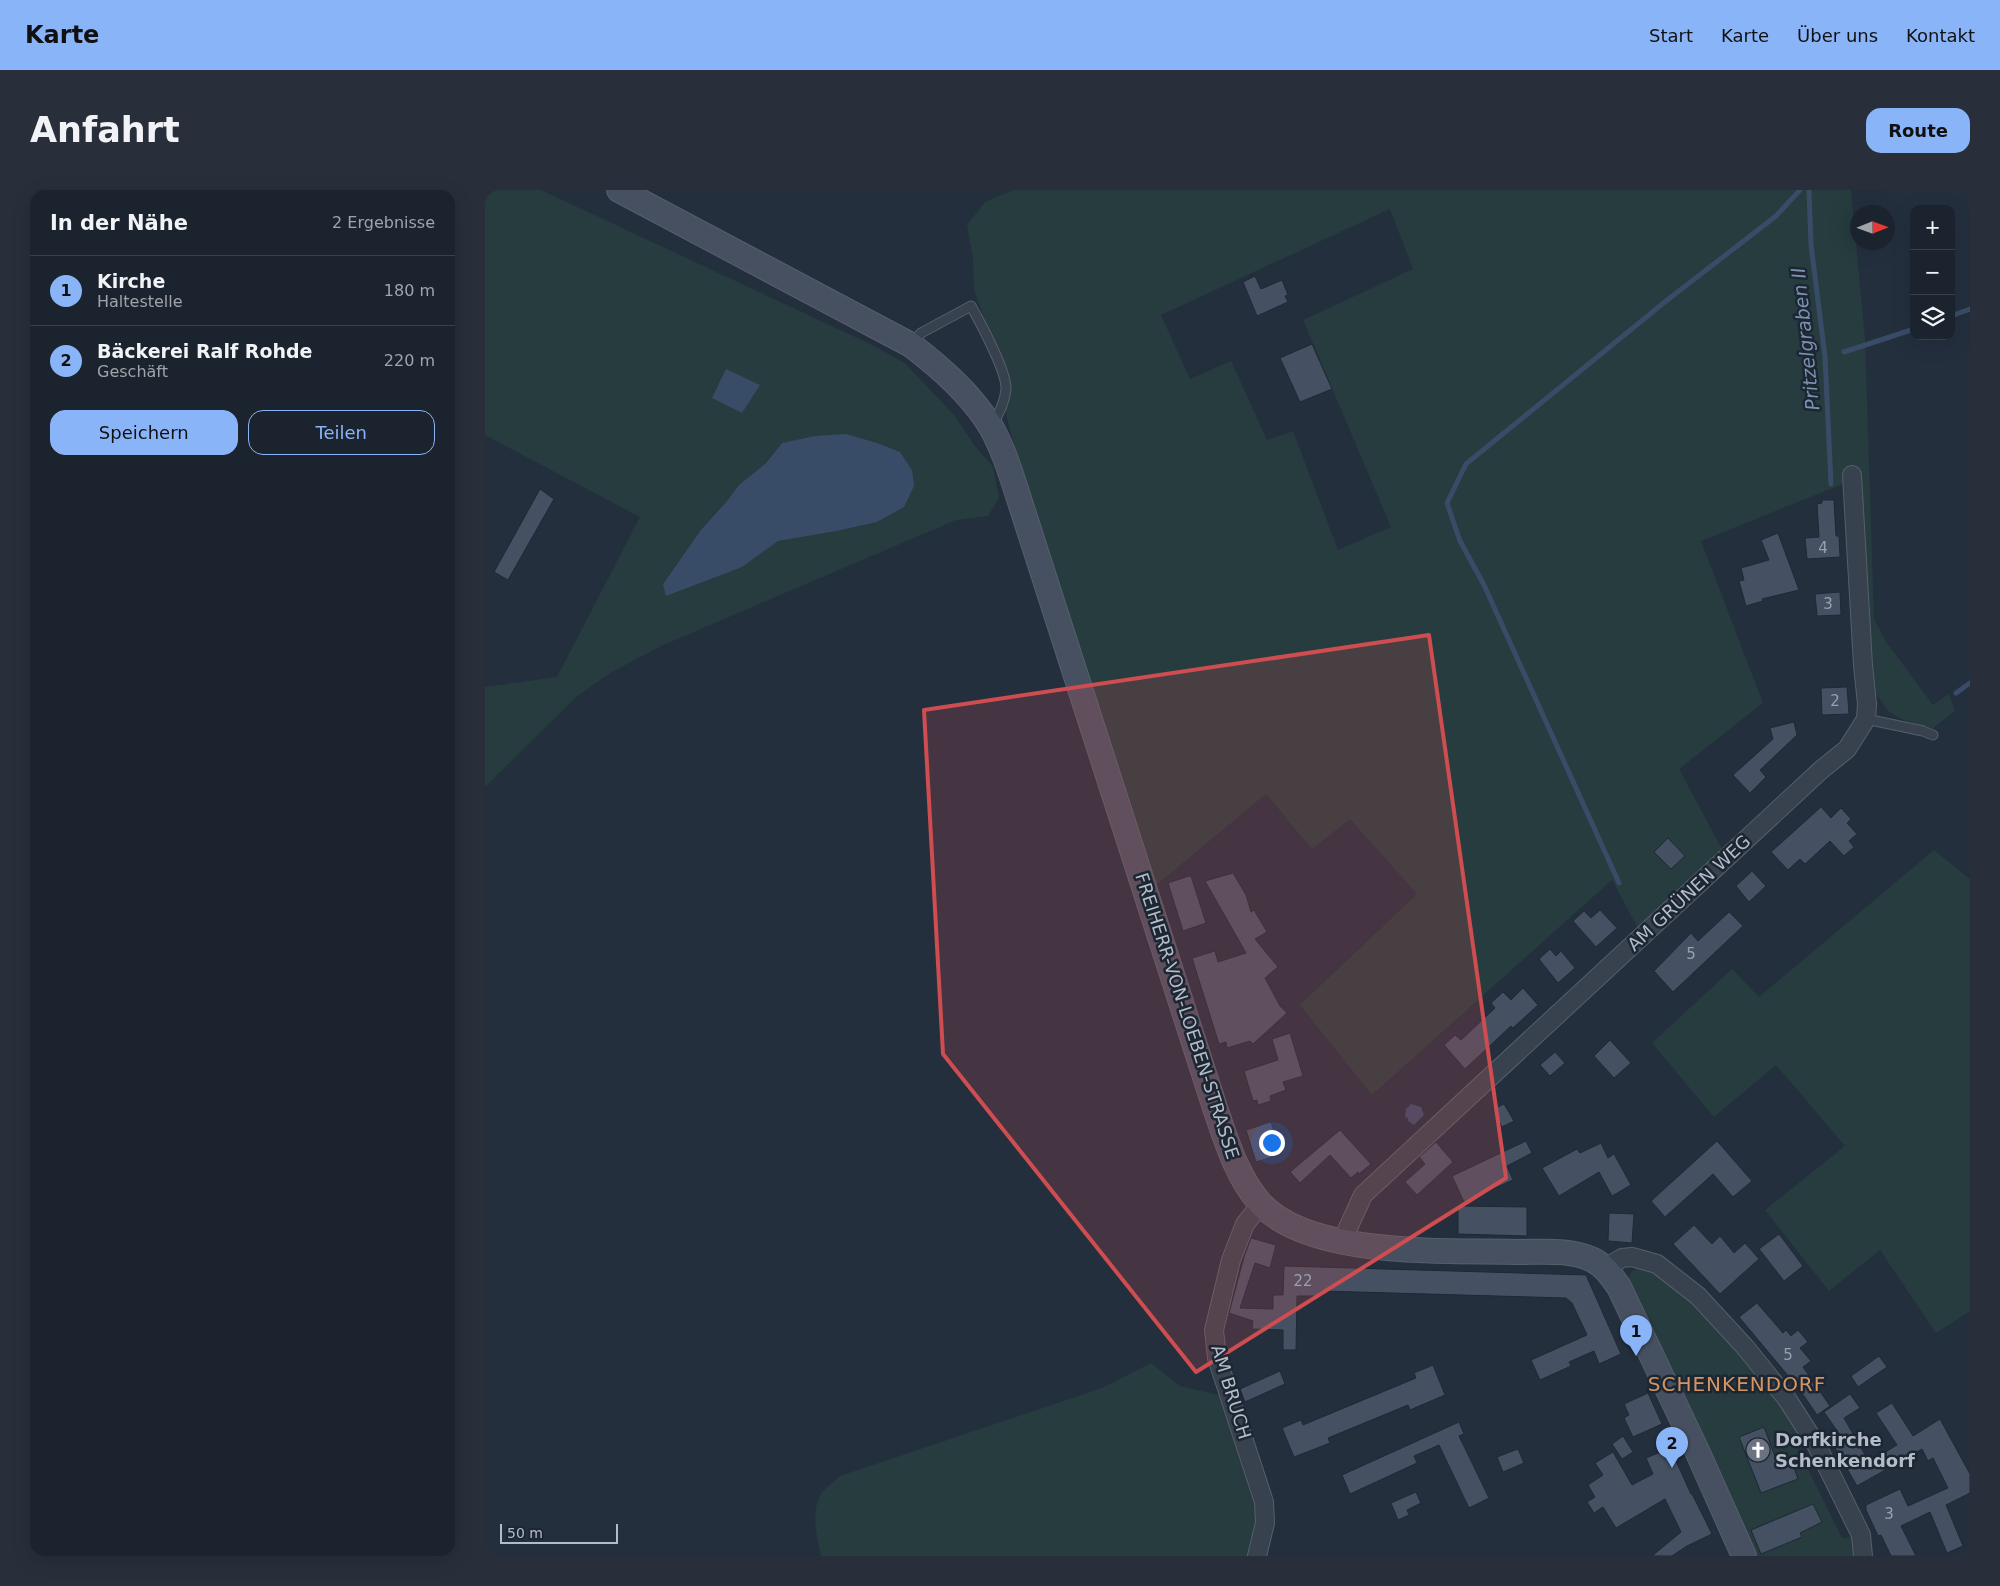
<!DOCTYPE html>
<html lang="de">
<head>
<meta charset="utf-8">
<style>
  :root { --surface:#1b232e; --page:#282f3a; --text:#f1f3f6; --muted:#a0a4aa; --line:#39404a; --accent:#8ab4f8 }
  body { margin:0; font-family:"DejaVu Sans",sans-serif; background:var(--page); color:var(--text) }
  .controls { position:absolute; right:15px; top:15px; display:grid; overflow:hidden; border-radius:10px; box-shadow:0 5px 20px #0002 }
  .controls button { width:45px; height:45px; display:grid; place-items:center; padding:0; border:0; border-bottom:1px solid var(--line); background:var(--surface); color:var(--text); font:25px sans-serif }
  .compass { position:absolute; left:1365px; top:15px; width:45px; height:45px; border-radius:50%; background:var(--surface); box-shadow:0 5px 20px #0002; rotate:89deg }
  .scale { position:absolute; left:15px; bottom:12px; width:118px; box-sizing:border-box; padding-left:5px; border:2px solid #b4bcc9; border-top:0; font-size:14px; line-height:18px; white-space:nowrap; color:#b4bcc9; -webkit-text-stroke:4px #1d2633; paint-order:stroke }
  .you { position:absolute; left:786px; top:952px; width:18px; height:18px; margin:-12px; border:4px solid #fff; border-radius:50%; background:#1a73e8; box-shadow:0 0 0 8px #1a73e833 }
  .badge { display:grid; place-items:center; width:32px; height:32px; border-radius:50%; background:var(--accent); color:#111; font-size:16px; font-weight:700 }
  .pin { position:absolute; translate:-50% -41px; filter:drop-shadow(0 1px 2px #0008) }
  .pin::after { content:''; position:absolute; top:26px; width:18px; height:15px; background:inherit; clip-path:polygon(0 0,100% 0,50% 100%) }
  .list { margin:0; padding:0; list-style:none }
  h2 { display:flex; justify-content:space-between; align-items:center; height:65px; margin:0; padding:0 20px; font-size:21px }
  h2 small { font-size:16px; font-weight:400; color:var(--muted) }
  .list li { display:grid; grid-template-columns:32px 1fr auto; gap:15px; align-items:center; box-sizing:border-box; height:70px; padding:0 20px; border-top:1px solid var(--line) }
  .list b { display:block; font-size:19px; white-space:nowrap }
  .list p { margin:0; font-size:16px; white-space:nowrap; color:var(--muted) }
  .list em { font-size:16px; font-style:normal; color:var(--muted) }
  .actions { display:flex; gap:10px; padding:15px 20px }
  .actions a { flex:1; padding:11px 0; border:1px solid var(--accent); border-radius:15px; text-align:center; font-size:18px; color:var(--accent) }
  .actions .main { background:var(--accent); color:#111 }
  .icon { flex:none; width:28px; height:28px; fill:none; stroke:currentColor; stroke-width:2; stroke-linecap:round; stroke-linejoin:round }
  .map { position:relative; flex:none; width:1485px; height:1366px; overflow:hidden; border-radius:15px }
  header { display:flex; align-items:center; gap:30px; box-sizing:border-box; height:70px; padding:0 25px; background:var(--accent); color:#111 }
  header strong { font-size:24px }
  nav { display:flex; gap:28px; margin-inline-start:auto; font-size:18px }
  .intro { display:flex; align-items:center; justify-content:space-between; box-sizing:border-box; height:120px; padding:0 30px }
  h1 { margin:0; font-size:35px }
  .button { padding:12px 22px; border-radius:15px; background:var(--accent); color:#111; font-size:18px; font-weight:700 }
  main { display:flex; gap:30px; padding:0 30px }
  aside { flex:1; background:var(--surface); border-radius:15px; box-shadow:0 5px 20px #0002 }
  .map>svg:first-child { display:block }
  .green { fill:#263c3f; fill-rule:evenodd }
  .water { fill:#394c67 }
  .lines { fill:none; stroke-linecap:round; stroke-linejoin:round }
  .stream { stroke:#394c67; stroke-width:5 }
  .building { fill:#455162; stroke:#1f2835 }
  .service-casing { stroke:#565f6c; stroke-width:11 }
  .minor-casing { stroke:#565f6c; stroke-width:20 }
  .secondary-casing { stroke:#565f6c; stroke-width:26 }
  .service { stroke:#38414e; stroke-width:9 }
  .minor { stroke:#38414e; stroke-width:18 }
  .secondary { stroke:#465061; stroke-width:24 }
  .marked { fill:#ce4d50; fill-opacity:0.2; stroke:#ce4d50; stroke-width:4; stroke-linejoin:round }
  .labels { text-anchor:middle; stroke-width:5; stroke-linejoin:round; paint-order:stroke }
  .number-label { font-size:15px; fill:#98a1af }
  .street-label { font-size:18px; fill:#b4bcc9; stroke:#1d2633 }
  .poi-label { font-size:18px; font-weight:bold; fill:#b4bcc9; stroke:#1d2633; text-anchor:start }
  .water-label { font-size:19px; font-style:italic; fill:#7c92b1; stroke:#1d2633 }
  .quarter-label { font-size:20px; letter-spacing:1px; fill:#d59563; stroke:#1d2633 }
</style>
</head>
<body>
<header>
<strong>Karte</strong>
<nav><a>Start</a><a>Karte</a><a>Über uns</a><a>Kontakt</a></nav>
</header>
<div class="intro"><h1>Anfahrt</h1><a class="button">Route</a></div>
<main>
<aside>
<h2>In der Nähe<small>2 Ergebnisse</small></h2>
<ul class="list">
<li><span class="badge">1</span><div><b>Kirche</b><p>Haltestelle</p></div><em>180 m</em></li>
<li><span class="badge">2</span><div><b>Bäckerei Ralf Rohde</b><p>Geschäft</p></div><em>220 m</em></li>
</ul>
<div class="actions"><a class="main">Speichern</a><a>Teilen</a></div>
</aside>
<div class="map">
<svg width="1485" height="1366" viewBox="0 0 1485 1366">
  <rect width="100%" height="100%" fill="#242f3e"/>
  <!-- green -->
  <g class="green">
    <path d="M 0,0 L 56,0 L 383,153 L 420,173 L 469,225 L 490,256 L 508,277 L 514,308 L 503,326 L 471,330 L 176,456 L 125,483 L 91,507 L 0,597 L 0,497 L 72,487 L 155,327 L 0,245 ZM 297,253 L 428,296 L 419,317 L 392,332 L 352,341 L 293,351 L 178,393 L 215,341 L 242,311 L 254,295 L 281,273 Z"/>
    <path d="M 528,0 L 1366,0 L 1380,149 L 1389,429 L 1402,453 L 1448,515 L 1464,504 L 1470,521 L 1448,538 L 1420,531 L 1404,522 L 1386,497 L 1360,293 L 1216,351 L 1278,513 L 1194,579 L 1238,661 L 1154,740 L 1127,690 L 887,905 L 815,815 L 932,704 L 865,629 L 827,659 L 781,604 L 670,696 L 610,506 L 535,278 L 519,216 L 515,172 L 489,100 L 488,68 L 482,35 L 500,12 ZM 905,19 L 928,79 L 818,130 L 906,337 L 853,360 L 808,241 L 782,250 L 746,171 L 705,189 L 676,125 Z"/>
    <path d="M 1449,660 L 1485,689 L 1485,1121 L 1451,1143 L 1395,1060 L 1344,1101 L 1280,1020 L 1360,956 L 1291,875 L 1229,927 L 1167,853 L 1247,779 L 1274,807 Z"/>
    <path d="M 1158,1075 L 1171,1079 L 1256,1160 L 1298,1213 L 1317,1245 L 1313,1259 L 1357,1348 L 1369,1347 L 1370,1366 L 1269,1366 L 1203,1213 L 1142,1092 L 1147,1081 Z"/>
    <path d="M 666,1173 L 695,1196 L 734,1205 L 774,1330 L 763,1366 L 336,1366 C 332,1349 326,1322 335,1306 C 338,1299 349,1292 355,1286 L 617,1198 Z"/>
  </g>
  <!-- water -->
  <g class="water">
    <path d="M 241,179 L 275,195 L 257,223 L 227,208 Z"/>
    <path d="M 361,244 L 392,253 L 415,262 L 427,280 L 429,296 L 419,317 L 392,332 L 352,341 L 293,351 L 257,377 L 181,406 L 178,394 L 215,341 L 242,311 L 254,295 L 281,273 L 297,253 L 330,246 Z"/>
    <path d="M 926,914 L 936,917 L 939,925 L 929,935 L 923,931 L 923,928 L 920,927 L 921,919 Z"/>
  </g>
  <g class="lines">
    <!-- stream -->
    <g class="stream">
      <path d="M 1324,0 L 1326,55 L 1340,167 L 1346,294"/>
      <path d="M 1466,126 L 1485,119"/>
      <path d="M 1359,162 L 1429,139"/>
      <path d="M 1471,503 L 1485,493"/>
      <path d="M 1134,693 L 999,395 L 975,351 L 962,313 L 981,274 L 1181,111 L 1291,26 L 1315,0"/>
    </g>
  </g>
  <!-- building -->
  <g class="building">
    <path d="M 770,86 L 776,99 L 797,90 L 803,105 L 800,106 L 803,112 L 772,126 L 758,92 Z"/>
    <path d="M 827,154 L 847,199 L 815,212 L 795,168 Z"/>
    <path d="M 55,299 L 69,309 L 23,390 L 9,382 Z"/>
    <path d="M 1337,310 L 1349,310 L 1351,346 L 1354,346 L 1355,367 L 1322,369 L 1320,348 L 1334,347 L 1332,314 L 1337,313 Z"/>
    <path d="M 1293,343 L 1314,400 L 1277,409 L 1278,411 L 1261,416 L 1254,391 L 1259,390 L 1256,378 L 1284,370 L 1276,350 Z"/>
    <path d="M 1355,402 L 1356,425 L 1332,426 L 1330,404 Z"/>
    <path d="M 1362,497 L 1364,524 L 1337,525 L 1336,498 Z"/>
    <path d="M 1309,532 L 1312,545 L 1275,580 L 1281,587 L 1265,603 L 1248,585 L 1288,549 L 1285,538 Z"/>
    <path d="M 1336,617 L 1346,628 L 1356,618 L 1366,629 L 1362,633 L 1372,644 L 1364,651 L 1369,657 L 1359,666 L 1345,651 L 1320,674 L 1315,669 L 1303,680 L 1286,662 Z"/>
    <path d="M 1183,648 L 1200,666 L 1186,679 L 1169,662 Z"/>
    <path d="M 1267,681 L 1281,696 L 1264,712 L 1251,696 Z"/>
    <path d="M 748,683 L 761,705 L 766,722 L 769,720 L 782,742 L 770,749 L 793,777 L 780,788 L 795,816 L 802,823 L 768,854 L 765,851 L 742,858 L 741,852 L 734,854 L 707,768 L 730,761 L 733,772 L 761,763 L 720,691 Z"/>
    <path d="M 704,686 L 706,686 L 721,733 L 698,741 L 683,693 Z"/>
    <path d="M 1115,720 L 1132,738 L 1111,757 L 1088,731 L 1099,721 L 1106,728 Z"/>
    <path d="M 1244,722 L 1258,736 L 1188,802 L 1169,781 L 1206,743 L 1213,751 Z"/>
    <path d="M 1065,759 L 1071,766 L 1076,761 L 1090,778 L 1073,793 L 1054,769 Z"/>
    <path d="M 1038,798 L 1053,815 L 1028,838 L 1026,836 L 980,879 L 959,855 L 970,845 L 976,850 L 1010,818 L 1006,813 L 1018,802 L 1026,810 Z"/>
    <path d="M 805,843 L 818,886 L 798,892 L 801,900 L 785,906 L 786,911 L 773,915 L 772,910 L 768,911 L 759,881 L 793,870 L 787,849 Z"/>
    <path d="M 1125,850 L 1146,873 L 1129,888 L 1109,866 Z"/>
    <path d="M 1070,862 L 1080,873 L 1065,886 L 1055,875 Z"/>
    <path d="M 1019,914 L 1029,931 L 1017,937 L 1008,919 Z"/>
    <path d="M 786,932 L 796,964 L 771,972 L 761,940 Z"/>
    <path d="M 855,940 L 886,974 L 874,984 L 873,982 L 866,988 L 845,965 L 815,993 L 805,982 Z"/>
    <path d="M 1041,951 L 1047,963 L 1022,976 L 1028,990 L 979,1012 L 967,986 Z"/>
    <path d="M 1232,951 L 1267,991 L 1248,1007 L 1228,984 L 1180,1027 L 1166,1011 Z"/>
    <path d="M 951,952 L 968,972 L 932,1005 L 920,992 L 940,974 L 934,967 Z"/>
    <path d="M 1116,953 L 1123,968 L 1129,964 L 1146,995 L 1127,1006 L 1114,982 L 1074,1006 L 1057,978 L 1092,959 L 1095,963 Z"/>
    <path d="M 973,1016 L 1042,1017 L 1042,1046 L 973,1044 Z"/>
    <path d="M 1124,1023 L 1149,1024 L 1147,1053 L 1123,1051 Z"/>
    <path d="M 1209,1035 L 1227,1054 L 1235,1046 L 1249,1063 L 1260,1053 L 1274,1069 L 1235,1104 L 1188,1054 Z"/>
    <path d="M 1294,1044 L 1318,1076 L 1299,1091 L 1274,1059 Z"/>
    <path d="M 766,1048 L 791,1055 L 785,1078 L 770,1073 L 755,1118 L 788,1119 L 788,1105 L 798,1105 L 799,1076 L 1101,1085 L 1136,1164 L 1114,1174 L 1109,1161 L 1084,1172 L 1086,1176 L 1055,1190 L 1046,1170 L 1102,1145 L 1087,1113 L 1081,1108 L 837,1101 L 836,1106 L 812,1106 L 811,1160 L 798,1160 L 798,1140 L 767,1139 L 768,1131 L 744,1123 L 759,1067 Z"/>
    <path d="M 1272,1113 L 1298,1143 L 1301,1140 L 1306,1146 L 1313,1140 L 1323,1152 L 1315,1158 L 1326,1171 L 1318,1177 L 1345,1216 L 1332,1225 L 1306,1187 L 1305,1188 L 1254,1127 Z"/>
    <path d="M 1394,1166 L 1402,1177 L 1373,1197 L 1366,1186 Z"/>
    <path d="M 948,1175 L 960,1205 L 925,1220 L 923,1215 L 843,1248 L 845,1253 L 809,1267 L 797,1238 L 816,1230 L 818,1235 L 931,1188 L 929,1183 Z"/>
    <path d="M 795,1181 L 800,1194 L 760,1212 L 755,1199 Z"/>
    <path d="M 1163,1203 L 1177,1234 L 1148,1247 L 1139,1228 L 1144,1225 L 1139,1214 Z"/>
    <path d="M 1365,1204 L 1375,1218 L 1359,1228 L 1384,1272 L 1412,1255 L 1391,1223 L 1407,1213 L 1428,1246 L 1455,1229 L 1485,1284 L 1485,1303 L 1461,1315 L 1478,1356 L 1462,1363 L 1445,1322 L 1416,1336 L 1431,1366 L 1406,1366 L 1396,1345 L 1393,1346 L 1381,1320 L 1381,1315 L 1415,1299 L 1423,1316 L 1463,1298 L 1448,1268 L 1443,1271 L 1437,1259 L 1372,1296 L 1350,1258 L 1360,1252 L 1339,1222 Z"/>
    <path d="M 974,1232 L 979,1244 L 974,1246 L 1004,1308 L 984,1318 L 954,1255 L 929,1266 L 932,1273 L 865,1304 L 857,1285 Z"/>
    <path d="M 1279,1237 L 1294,1277 L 1307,1272 L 1313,1289 L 1276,1303 L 1254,1247 Z"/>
    <path d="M 1138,1246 L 1148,1262 L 1137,1269 L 1127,1254 Z"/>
    <path d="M 1185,1258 L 1206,1304 L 1207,1304 L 1227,1344 L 1202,1356 L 1187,1366 L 1167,1366 L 1196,1342 L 1180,1309 L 1131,1338 L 1118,1317 L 1109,1323 L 1102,1312 L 1110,1307 L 1103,1295 L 1118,1285 L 1110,1273 L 1128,1262 L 1147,1295 L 1168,1284 L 1161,1268 Z"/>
    <path d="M 1033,1259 L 1039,1273 L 1018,1282 L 1012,1267 Z"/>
    <path d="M 931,1302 L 936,1313 L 922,1320 L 924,1325 L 913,1330 L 906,1313 Z"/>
    <path d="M 1328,1314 L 1337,1332 L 1315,1343 L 1317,1347 L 1276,1364 L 1266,1340 Z"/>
  </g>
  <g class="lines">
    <defs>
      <g id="service">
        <path d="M 426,155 L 436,143 L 486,116 C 495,132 522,182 521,199 C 520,212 514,224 507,235"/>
        <path d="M 1381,529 L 1438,541 L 1448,545"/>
      </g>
      <g id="minor">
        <path d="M 859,1051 L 863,1038 L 878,1005 L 1336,580 L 1362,559 L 1381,529 L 1382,514 L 1378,475 L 1367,285"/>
        <path d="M 1120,1078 L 1137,1068 L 1147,1067 L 1172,1074 L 1213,1106 L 1260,1157 L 1302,1209 L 1332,1256 L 1376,1345 L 1378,1366"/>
        <path d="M 772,1366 L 780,1333 L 779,1312 L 732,1168 L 729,1140 L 746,1070 L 760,1034 L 776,1014"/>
      </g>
      <path id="secondary" d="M 134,0 L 426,155 C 456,178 486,204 506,237 C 519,260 527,287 535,312 L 731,921 C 742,952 752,987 775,1013 C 825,1068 963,1060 1033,1062 C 1058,1062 1086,1059 1108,1070 C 1120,1076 1127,1087 1134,1097 L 1213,1263 L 1259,1366"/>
    </defs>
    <!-- service casing -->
    <use href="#service" class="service-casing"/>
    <!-- minor casing -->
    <use href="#minor" class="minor-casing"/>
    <!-- secondary casing -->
    <use href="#secondary" class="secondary-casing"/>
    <!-- service -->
    <use href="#service" class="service"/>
    <!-- minor -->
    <use href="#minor" class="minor"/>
    <!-- secondary -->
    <use href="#secondary" class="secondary"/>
  </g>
  <!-- marked area -->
  <path class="marked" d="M 944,445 L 1021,988 L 711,1182 L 458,864 L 439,520 Z"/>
  <!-- icons -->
  <defs>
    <symbol id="church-disc" viewBox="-11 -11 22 22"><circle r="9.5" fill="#6b7280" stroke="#1d2633"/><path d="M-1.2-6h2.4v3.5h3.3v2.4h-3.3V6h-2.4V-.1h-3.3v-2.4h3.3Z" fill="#fff"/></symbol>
  </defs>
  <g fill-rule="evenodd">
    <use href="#church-disc" x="1259" y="1246" width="28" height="28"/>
  </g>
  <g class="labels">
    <!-- number labels -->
    <g class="number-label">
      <text x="1338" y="363">4</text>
      <text x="1343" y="419">3</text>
      <text x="1350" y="516">2</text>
      <text x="1206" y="769">5</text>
      <text x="818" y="1096">22</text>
      <text x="1303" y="1170">5</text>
      <text x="1404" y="1329">3</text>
    </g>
    <!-- street labels -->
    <g class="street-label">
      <text transform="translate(1204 703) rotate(-43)" y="6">AM GRÜNEN WEG</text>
      <text transform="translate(702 826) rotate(72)" y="6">FREIHERR-VON-LOEBEN-STRASSE</text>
      <text transform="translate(746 1202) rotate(73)" y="6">AM BRUCH</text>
    </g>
    <!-- poi labels -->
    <g class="poi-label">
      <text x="1290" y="1256">Dorfkirche<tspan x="1290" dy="21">Schenkendorf</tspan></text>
    </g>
    <!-- water labels -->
    <g class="water-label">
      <text transform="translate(1320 149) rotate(-96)" y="7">Pritzelgraben II</text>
    </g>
    <!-- quarter labels -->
    <g class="quarter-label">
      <text x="1252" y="1201">SCHENKENDORF</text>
    </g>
  </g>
</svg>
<div class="controls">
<button>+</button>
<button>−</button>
<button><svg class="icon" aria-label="layers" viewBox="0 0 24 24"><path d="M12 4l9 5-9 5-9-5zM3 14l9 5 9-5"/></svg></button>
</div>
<svg class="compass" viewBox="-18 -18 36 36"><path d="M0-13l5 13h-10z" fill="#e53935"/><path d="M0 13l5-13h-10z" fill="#a0a4aa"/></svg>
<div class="scale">50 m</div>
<div class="you"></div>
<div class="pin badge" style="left:1151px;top:1166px">1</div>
<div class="pin badge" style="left:1187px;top:1278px">2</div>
</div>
</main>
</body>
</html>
